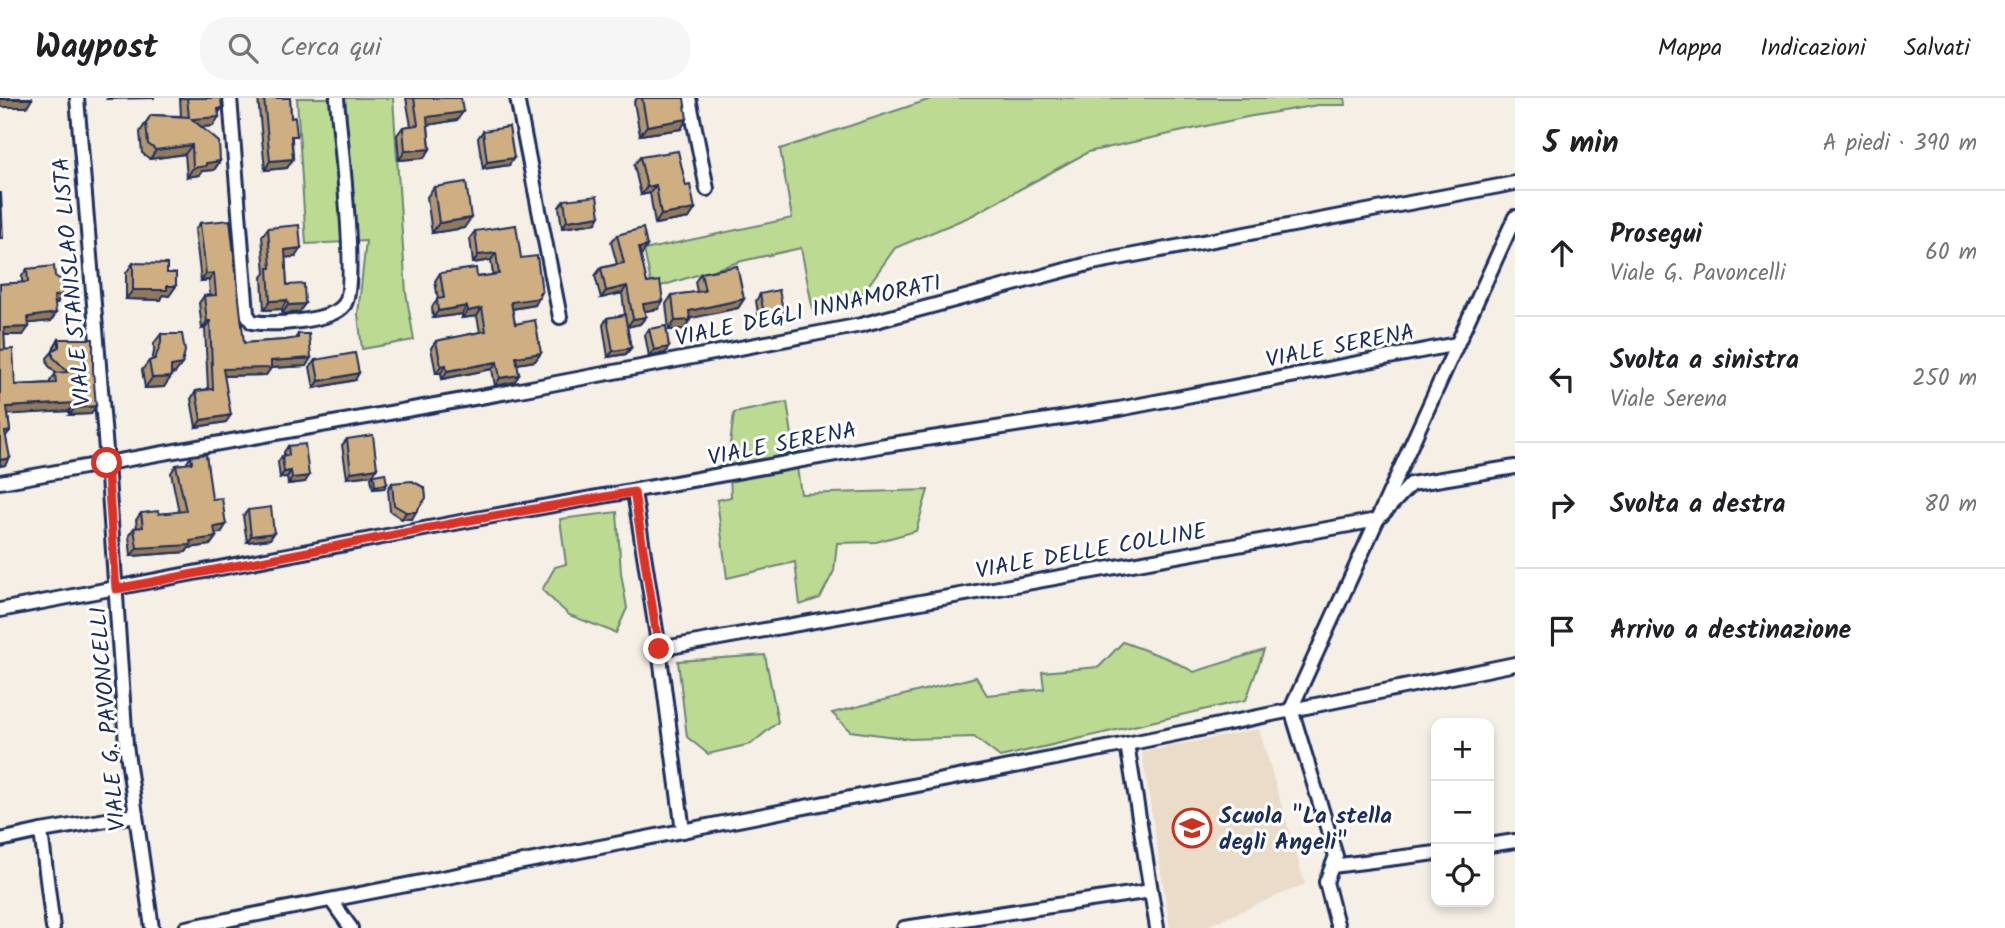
<!DOCTYPE html>
<html lang="it">
<head>
<meta charset="utf-8">
<style>
  :root { --surface:#fff; --page:#f6f6f6; --text:#202124; --muted:#757577; --line:#e0e0e0 }
  body { margin:0; font-family:Kalam,sans-serif; background:var(--page); color:var(--text) }
  .controls { position:absolute; right:21px; bottom:21px; display:grid; overflow:hidden; border-radius:14px; box-shadow:0 4px 10px #0003 }
  .controls button { width:63px; height:63px; display:grid; place-items:center; padding:0; border:0; border-bottom:2px solid var(--line); background:var(--surface); color:var(--text); font:35px sans-serif }
  .stop { position:absolute; width:21px; height:21px; margin:-16px; border:5px solid #d93025; border-radius:50%; background:#fff }
  .stop.end { background:#d93025; border-color:#fff; box-shadow:0 2px 7px #0008 }
  .list { margin:0; padding:0; list-style:none }
  h2 { display:flex; justify-content:space-between; align-items:center; height:91px; margin:0; padding:0 28px; font-size:30px }
  h2 small { font-size:23px; font-weight:400; color:var(--muted) }
  .list li { display:grid; grid-template-columns:46px 1fr auto; gap:21px; align-items:center; box-sizing:border-box; height:126px; padding:0 28px; border-top:2px solid var(--line) }
  .list b { display:block; font-size:26px; white-space:nowrap }
  .list p { margin:0; font-size:23px; white-space:nowrap; color:var(--muted) }
  .list em { font-size:23px; font-style:normal; color:var(--muted) }
  .icon { flex:none; width:38px; height:38px; fill:none; stroke:currentColor; stroke-width:2; stroke-linecap:round; stroke-linejoin:round }
  .map { position:relative; flex:none; width:1515px; height:830px; overflow:hidden }
  header { display:flex; align-items:center; gap:42px; box-sizing:border-box; height:98px; padding:0 35px; background:var(--surface); border-bottom:2px solid var(--line) }
  header strong { font-size:33px }
  nav { display:flex; gap:38px; margin-inline-start:auto; font-size:24px }
  .search { width:490px; height:63px; background:var(--page); display:flex; align-items:center; gap:18px; box-sizing:border-box; padding:0 24px; border-radius:28px; color:var(--muted); font-size:26px }
  main { display:flex }
  aside { flex:1; background:var(--surface) }
  .map>svg:first-child { display:block }
  .built { fill:#eadcc8 }
  .green { fill:#bcda92; stroke:#6c8478; stroke-width:2 }
  .lines { fill:none; stroke-linecap:round; stroke-linejoin:round }
  .minor-casing { stroke:#1b2f5e; stroke-width:18 }
  .minor { stroke:#fff; stroke-width:12 }
  .wall { fill:#b29670; stroke:#1b2f5e; stroke-width:2 }
  .shaded-wall { fill:#917a5b; stroke:#1b2f5e; stroke-width:2 }
  .building { fill:#cfaf82; stroke:#1b2f5e; stroke-width:2 }
  .route { stroke:#d93025; stroke-width:9 }
  .labels { text-anchor:middle; stroke-width:6; stroke-linejoin:round; paint-order:stroke }
  .street-label { font-size:23px; fill:#1b2f5e; stroke:#fff }
  .poi-label { font-size:23px; font-weight:bold; fill:#1b2f5e; stroke:#fff; text-anchor:start }
</style>
</head>
<body>
<header>
<strong>Waypost</strong>
<div class="search"><svg class="icon" aria-label="search" viewBox="0 0 24 24"><circle cx="10" cy="10" r="6"/><path d="M15 15l6 6"/></svg>Cerca qui</div>
<nav><a>Mappa</a><a>Indicazioni</a><a>Salvati</a></nav>
</header>
<main>
<div class="map">
<svg width="1515" height="830" viewBox="0 0 1515 830">
  <rect width="100%" height="100%" fill="#f5efe6"/>
  <filter id="ink" filterUnits="userSpaceOnUse"><feTurbulence type="fractalNoise" baseFrequency=".0143" numOctaves="2"/><feDisplacementMap in="SourceGraphic" scale="14" xChannelSelector="R" yChannelSelector="G"/><feConvolveMatrix kernelMatrix="1 2 1 2 8 2 1 2 1" color-interpolation-filters="sRGB"/></filter>
  <g filter="url(#ink)">
    <!-- built -->
    <path class="built" d="M 1259,631 L 1305,786 L 1202,830 L 1170,830 L 1142,654 Z"/>
    <!-- green -->
    <g class="green">
      <path d="M 297,0 L 393,0 L 406,195 L 414,242 L 362,251 L 358,216 L 366,143 L 306,146 Z"/>
      <path d="M 934,0 L 1345,0 L 1346,7 L 1318,7 L 1247,19 L 1088,54 L 971,118 L 895,150 L 860,199 L 814,218 L 801,150 L 742,163 L 655,190 L 652,189 L 644,152 L 792,120 L 780,51 Z"/>
      <path d="M 787,304 L 801,396 L 928,392 L 916,433 L 876,444 L 837,445 L 834,473 L 820,500 L 800,507 L 795,464 L 727,480 L 717,402 L 731,399 L 729,354 L 734,315 Z"/>
      <path d="M 617,414 L 621,475 L 627,510 L 616,535 L 569,517 L 542,492 L 555,469 L 566,466 L 560,421 Z"/>
      <path d="M 1123,544 L 1169,561 L 1194,574 L 1264,552 L 1246,602 L 1000,659 L 974,639 L 910,641 L 850,633 L 832,615 L 976,579 L 987,597 L 1044,591 L 1042,574 L 1099,569 Z"/>
      <path d="M 765,557 L 778,624 L 751,646 L 708,656 L 687,639 L 678,563 Z"/>
    </g>
    <g class="lines">
      <defs>
        <g id="minor">
          <path d="M 77,0 L 107,364 L 126,647 L 152,830"/>
          <path d="M 230,0 L 247,216 L 252,224 C 272,227 331,224 344,207 C 359,190 339,31 337,0"/>
          <path d="M 517,0 L 560,219"/>
          <path d="M 689,0 L 707,91"/>
          <path d="M 0,384 L 525,291 L 861,227 L 1092,165 L 1515,85"/>
          <path d="M 634,394 L 659,551 L 683,733"/>
          <path d="M 0,512 L 476,421 L 880,348 L 1119,311 L 1457,246"/>
          <path d="M 659,551 L 1377,422 L 1411,386 L 1515,369"/>
          <path d="M 1127,646 L 1157,830"/>
          <path d="M 0,742 L 41,733"/>
          <path d="M 1489,747 L 1515,743"/>
          <path d="M 1332,768 L 1436,755"/>
          <path d="M 331,802 L 351,830"/>
          <path d="M 53,830 L 41,733 L 136,717"/>
          <path d="M 186,830 L 1127,646 L 1515,566"/>
          <path d="M 904,830 L 1151,793"/>
          <path d="M 1338,830 L 1326,784 L 1336,758 L 1291,611 L 1515,119"/>
        </g>
      </defs>
      <!-- minor casing -->
      <use href="#minor" class="minor-casing"/>
      <!-- minor -->
      <use href="#minor" class="minor"/>
    </g>
    <!-- wall -->
    <g class="wall">
      <path d="M 180,0 L 221,0 L 219,15 L 213,28 L 201,29 L 220,63 L 214,72 L 202,73 L 199,77 L 187,79 L 185,56 L 150,61 L 142,55 L 140,34 L 145,26 L 151,17 L 181,18 Z"/>
      <path d="M 258,0 L 290,0 L 293,61 L 287,70 L 265,72 Z"/>
      <path d="M 406,0 L 461,0 L 457,22 L 428,27 L 430,51 L 424,60 L 399,62 L 397,37 L 403,29 L 411,28 Z"/>
      <path d="M 637,0 L 684,0 L 681,31 L 640,37 L 634,4 Z"/>
      <path d="M 483,33 L 509,67 L 483,71 L 478,40 Z"/>
      <path d="M 640,59 L 686,88 L 695,111 L 689,120 L 655,126 L 650,95 L 641,97 L 634,67 Z"/>
      <path d="M 434,89 L 464,130 L 432,135 L 427,99 Z"/>
      <path d="M 564,102 L 600,118 L 596,125 L 562,130 L 559,109 Z"/>
      <path d="M 200,125 L 244,245 L 285,242 L 295,241 L 298,236 L 306,268 L 271,270 L 266,277 L 224,278 L 226,324 L 196,329 L 191,301 L 196,293 L 208,291 L 205,230 L 202,231 L 199,205 L 204,198 L 210,197 L 209,182 L 201,183 L 195,132 Z"/>
      <path d="M 268,130 L 295,159 L 285,159 L 287,187 L 299,214 L 282,216 L 282,211 L 264,212 L 262,179 L 265,175 L 262,138 Z"/>
      <path d="M 475,133 L 521,160 L 542,194 L 535,207 L 512,211 L 515,226 L 541,255 L 535,263 L 517,266 L 519,277 L 514,284 L 495,288 L 492,271 L 442,281 L 441,275 L 436,275 L 431,250 L 436,243 L 480,234 L 477,218 L 462,220 L 462,216 L 433,220 L 432,209 L 438,201 L 435,183 L 440,175 L 477,179 L 493,177 L 491,162 L 473,165 L 470,140 Z"/>
      <path d="M 617,137 L 647,148 L 642,156 L 640,156 L 647,185 L 658,211 L 645,213 L 640,226 L 627,229 L 631,250 L 626,256 L 608,259 L 603,227 L 607,220 L 625,217 L 622,195 L 601,200 L 595,178 L 601,170 L 617,166 L 611,144 Z"/>
      <path d="M 133,165 L 167,175 L 176,188 L 169,198 L 163,197 L 161,202 L 126,201 L 126,175 Z"/>
      <path d="M 27,171 L 57,205 L 55,205 L 51,223 L 28,225 L 23,237 L 4,237 L 5,252 L 15,287 L 50,285 L 50,283 L 56,275 L 48,267 L 47,260 L 54,252 L 54,249 L 59,241 L 91,316 L 69,317 L 69,313 L 8,316 L 10,333 L 6,338 L 5,367 L 0,368 L 0,186 L 22,185 L 22,178 Z"/>
      <path d="M 701,175 L 744,201 L 738,210 L 690,220 L 684,231 L 669,232 L 666,206 L 672,197 L 697,194 L 695,184 Z"/>
      <path d="M 760,196 L 784,216 L 779,223 L 760,227 L 756,203 Z"/>
      <path d="M 649,231 L 665,255 L 649,258 L 645,237 Z"/>
      <path d="M 161,236 L 175,275 L 171,276 L 164,289 L 145,290 L 142,272 L 149,263 L 152,262 L 154,254 L 154,245 Z"/>
      <path d="M 315,262 L 355,282 L 314,290 L 310,269 Z"/>
      <path d="M 347,341 L 377,370 L 373,377 L 347,380 L 342,347 Z"/>
      <path d="M 288,348 L 305,384 L 288,386 L 287,379 L 280,380 L 278,364 L 282,358 L 284,358 L 284,354 Z"/>
      <path d="M 191,358 L 212,401 L 221,435 L 215,435 L 216,439 L 210,447 L 189,450 L 186,454 L 131,458 L 129,437 L 134,430 L 137,429 L 136,422 L 141,415 L 159,416 L 179,414 L 171,375 L 176,367 L 186,366 Z"/>
      <path d="M 374,377 L 384,390 L 373,391 L 371,380 Z"/>
      <path d="M 392,385 L 412,421 L 402,421 L 390,413 L 388,391 Z"/>
      <path d="M 248,412 L 274,435 L 270,441 L 247,444 L 243,418 Z"/>
    </g>
    <!-- shaded-wall -->
    <g class="shaded-wall">
      <path d="M 108,0 L 155,0 L 107,1 Z"/>
      <path d="M 0,1 L 32,1 L 27,9 L 0,9 Z"/>
      <path d="M 222,10 L 216,19 L 219,19 L 213,28 L 186,30 L 192,21 Z"/>
      <path d="M 463,14 L 457,22 L 422,28 L 427,19 Z"/>
      <path d="M 687,21 L 681,31 L 640,37 L 647,28 Z"/>
      <path d="M 192,47 L 185,56 L 150,61 L 156,52 Z"/>
      <path d="M 430,51 L 424,60 L 399,62 L 405,53 Z"/>
      <path d="M 514,60 L 509,67 L 483,71 L 487,64 Z"/>
      <path d="M 293,61 L 287,70 L 265,72 L 270,63 Z"/>
      <path d="M 220,63 L 214,72 L 202,73 L 199,77 L 187,79 L 193,70 L 206,65 Z"/>
      <path d="M 656,87 L 650,95 L 641,97 L 647,89 Z"/>
      <path d="M 695,111 L 689,120 L 655,126 L 661,117 Z"/>
      <path d="M 600,118 L 596,125 L 562,130 L 567,123 Z"/>
      <path d="M 471,120 L 464,130 L 432,135 L 439,125 Z"/>
      <path d="M 647,148 L 642,156 L 633,158 L 639,150 Z"/>
      <path d="M 301,150 L 295,159 L 279,160 L 285,152 Z"/>
      <path d="M 496,155 L 491,162 L 473,165 L 478,157 Z"/>
      <path d="M 214,175 L 209,182 L 201,183 L 206,176 Z"/>
      <path d="M 167,188 L 176,188 L 169,198 L 163,197 L 161,202 L 126,201 L 133,192 Z"/>
      <path d="M 627,188 L 622,195 L 601,200 L 606,193 Z"/>
      <path d="M 542,194 L 535,207 L 505,212 L 511,204 Z"/>
      <path d="M 62,197 L 57,205 L 49,206 L 54,198 Z"/>
      <path d="M 744,201 L 738,210 L 683,222 L 689,213 Z"/>
      <path d="M 287,202 L 282,211 L 264,212 L 270,203 Z"/>
      <path d="M 663,203 L 658,211 L 638,214 L 643,206 Z"/>
      <path d="M 305,206 L 299,214 L 282,216 L 288,207 Z"/>
      <path d="M 467,208 L 462,216 L 433,220 L 438,213 Z"/>
      <path d="M 482,210 L 477,218 L 462,220 L 468,213 Z"/>
      <path d="M 56,215 L 51,223 L 23,226 L 28,219 Z"/>
      <path d="M 784,216 L 779,223 L 760,227 L 765,220 Z"/>
      <path d="M 646,219 L 640,226 L 627,229 L 633,221 Z"/>
      <path d="M 690,222 L 684,231 L 669,232 L 675,223 Z"/>
      <path d="M 207,223 L 210,223 L 205,230 L 202,231 Z"/>
      <path d="M 29,229 L 23,237 L 0,237 L 4,230 Z"/>
      <path d="M 669,249 L 665,255 L 649,258 L 654,252 Z"/>
      <path d="M 631,250 L 626,256 L 608,259 L 613,253 Z"/>
      <path d="M 541,255 L 535,263 L 511,267 L 516,259 Z"/>
      <path d="M 311,260 L 306,268 L 271,270 L 266,277 L 218,278 L 223,271 L 271,263 Z"/>
      <path d="M 497,264 L 492,271 L 442,281 L 447,273 Z"/>
      <path d="M 182,266 L 175,275 L 164,278 L 171,268 Z"/>
      <path d="M 446,267 L 441,275 L 436,275 L 441,268 Z"/>
      <path d="M 359,275 L 355,282 L 314,290 L 319,283 Z"/>
      <path d="M 519,277 L 514,284 L 495,288 L 500,280 Z"/>
      <path d="M 171,279 L 164,289 L 145,290 L 152,280 Z"/>
      <path d="M 74,305 L 69,313 L 2,317 L 7,309 Z"/>
      <path d="M 96,308 L 91,316 L 69,317 L 75,310 Z"/>
      <path d="M 231,317 L 226,324 L 196,329 L 201,322 Z"/>
      <path d="M 10,360 L 5,367 L 0,368 L 0,362 Z"/>
      <path d="M 377,370 L 373,377 L 347,380 L 351,374 Z"/>
      <path d="M 291,373 L 287,379 L 280,380 L 284,374 Z"/>
      <path d="M 309,378 L 305,384 L 288,386 L 292,380 Z"/>
      <path d="M 387,386 L 384,390 L 373,391 L 375,388 Z"/>
      <path d="M 406,414 L 416,414 L 412,421 L 402,421 Z"/>
      <path d="M 226,427 L 221,435 L 209,436 L 214,429 Z"/>
      <path d="M 274,435 L 270,441 L 247,444 L 251,438 Z"/>
      <path d="M 216,439 L 210,447 L 189,450 L 186,454 L 131,458 L 137,450 Z"/>
    </g>
    <!-- building -->
    <g class="building">
      <rect x="0" y="0" width="32" height="1"/>
      <path d="M 187,0 L 221,0 L 222,10 L 218,11 L 219,19 L 192,21 L 219,44 L 220,63 L 206,65 L 206,68 L 193,70 L 192,47 L 156,52 L 148,46 L 146,25 L 151,17 L 189,19 Z"/>
      <path d="M 264,0 L 290,0 L 291,20 L 295,19 L 297,38 L 291,38 L 293,61 L 270,63 Z"/>
      <path d="M 414,0 L 461,0 L 463,14 L 427,19 L 430,51 L 405,53 L 403,29 L 418,27 Z"/>
      <path d="M 642,0 L 684,0 L 687,21 L 647,28 Z"/>
      <path d="M 509,29 L 514,60 L 487,64 L 483,33 Z"/>
      <path d="M 678,53 L 686,88 L 690,87 L 695,111 L 661,117 L 656,87 L 647,89 L 640,59 Z"/>
      <path d="M 466,84 L 471,120 L 439,125 L 434,89 Z"/>
      <path d="M 0,95 L 1,95 L 3,140 L 0,140 Z"/>
      <path d="M 597,98 L 600,118 L 567,123 L 564,102 Z"/>
      <path d="M 230,122 L 244,245 L 285,242 L 298,240 L 298,236 L 309,236 L 311,260 L 271,263 L 271,270 L 223,271 L 231,317 L 201,322 L 196,293 L 213,291 L 210,223 L 207,223 L 204,198 L 216,197 L 214,175 L 206,176 L 200,125 Z"/>
      <path d="M 299,127 L 301,150 L 285,152 L 287,187 L 304,186 L 305,206 L 288,207 L 287,202 L 270,203 L 268,170 L 271,170 L 268,130 Z"/>
      <path d="M 516,127 L 521,160 L 537,158 L 542,194 L 539,195 L 540,200 L 511,204 L 515,226 L 535,222 L 541,255 L 516,259 L 519,277 L 500,280 L 497,264 L 447,273 L 446,267 L 441,268 L 436,243 L 486,233 L 482,210 L 468,213 L 467,208 L 438,213 L 437,201 L 444,200 L 440,175 L 476,170 L 477,179 L 499,176 L 496,155 L 478,157 L 475,133 Z"/>
      <path d="M 643,130 L 647,148 L 639,150 L 647,185 L 660,183 L 663,203 L 643,206 L 646,219 L 633,221 L 627,188 L 606,193 L 601,170 L 624,165 L 617,137 Z"/>
      <path d="M 133,165 L 167,166 L 167,175 L 176,175 L 176,188 L 167,188 L 167,192 L 133,192 Z"/>
      <path d="M 54,168 L 55,178 L 61,182 L 62,197 L 54,198 L 56,215 L 28,219 L 29,229 L 4,230 L 5,252 L 0,252 L 0,186 L 28,184 L 27,171 Z"/>
      <path d="M 737,168 L 744,201 L 689,213 L 690,222 L 675,223 L 672,197 L 705,193 L 701,175 Z"/>
      <path d="M 779,192 L 784,216 L 765,220 L 760,196 Z"/>
      <path d="M 625,217 L 631,250 L 613,253 L 607,220 Z"/>
      <path d="M 666,228 L 669,249 L 654,252 L 649,231 Z"/>
      <path d="M 161,236 L 182,236 L 185,253 L 182,266 L 171,268 L 171,279 L 152,280 L 149,263 L 155,261 L 161,245 Z"/>
      <path d="M 59,241 L 93,241 L 93,272 L 96,308 L 75,310 L 74,305 L 7,309 L 10,333 L 5,334 L 10,360 L 0,362 L 0,252 L 13,251 L 15,287 L 56,285 L 55,275 L 68,274 L 53,259 L 53,252 L 59,249 Z"/>
      <path d="M 355,255 L 359,275 L 319,283 L 315,262 Z"/>
      <path d="M 373,337 L 377,370 L 351,374 L 347,341 Z"/>
      <path d="M 305,346 L 309,378 L 292,380 L 291,373 L 284,374 L 282,358 L 289,357 L 288,348 Z"/>
      <path d="M 206,356 L 212,401 L 222,400 L 226,427 L 214,429 L 216,439 L 190,443 L 191,447 L 137,450 L 134,430 L 143,429 L 141,415 L 158,413 L 159,416 L 186,413 L 176,367 L 192,365 L 191,358 Z"/>
      <path d="M 385,375 L 387,386 L 375,388 L 374,377 Z"/>
      <path d="M 412,383 L 425,390 L 426,400 L 416,414 L 406,414 L 394,407 L 392,385 Z"/>
      <path d="M 271,409 L 274,435 L 251,438 L 248,412 Z"/>
    </g>
  </g>
  <g class="lines" filter="url(#ink)">
    <!-- route -->
    <path class="route" d="M 107,365 L 116,491 L 476,421 L 634,394 L 659,551"/>
  </g>
  <!-- icons -->
  <defs>
    <symbol id="school-ring" viewBox="-11 -11 22 22"><circle r="9.5" fill="#fff" stroke="#c8321e" stroke-width="1.5"/><path d="M0-5L7-2L0 1L-7-2ZM-4 1L0 2.5L4 1V4Q0 6-4 4Z" fill="#c8321e"/></symbol>
  </defs>
  <g fill-rule="evenodd">
    <use href="#school-ring" x="1170" y="708" width="44" height="44"/>
  </g>
  <g class="labels">
    <!-- street labels -->
    <g class="street-label">
      <text transform="translate(71 184) rotate(-95)" y="8">VIALE STANISLAO LISTA</text>
      <text transform="translate(808 212) rotate(-12)" y="8">VIALE DEGLI INNAMORATI</text>
      <text transform="translate(1340 247) rotate(-11)" y="8">VIALE SERENA</text>
      <text transform="translate(782 345) rotate(-11)" y="8">VIALE SERENA</text>
      <text transform="translate(1091 452) rotate(-10)" y="8">VIALE DELLE COLLINE</text>
      <text transform="translate(107 621) rotate(-95)" y="8">VIALE G. PAVONCELLI</text>
    </g>
    <!-- poi labels -->
    <g class="poi-label">
      <text x="1219" y="725">Scuola "La stella<tspan x="1219" dy="26">degli Angeli"</tspan></text>
    </g>
  </g>
</svg>
<div class="controls">
<button>+</button>
<button>−</button>
<button><svg class="icon" aria-label="locate" viewBox="0 0 24 24"><circle cx="12" cy="12" r="6"/><path d="M12 2v4M12 18v4M2 12h4M18 12h4"/></svg></button>
</div>
<div class="stop" style="left:107px;top:365px"></div>
<div class="stop end" style="left:659px;top:551px"></div>
</div>
<aside>
<h2>5 min<small>A piedi · 390 m</small></h2>
<ul class="list">
<li><svg class="icon" aria-label="ahead" viewBox="0 0 24 24"><path d="M12 20V5M6 11l6-6 6 6"/></svg><div><b>Prosegui</b><p>Viale G. Pavoncelli</p></div><em>60 m</em></li>
<li><svg class="icon" aria-label="left" viewBox="0 0 24 24"><path d="M17 20v-9H6M10 6l-5 5 5 5"/></svg><div><b>Svolta a sinistra</b><p>Viale Serena</p></div><em>250 m</em></li>
<li><svg class="icon" aria-label="right" viewBox="0 0 24 24"><path d="M7 20v-9h11M14 6l5 5-5 5"/></svg><div><b>Svolta a destra</b></div><em>80 m</em></li>
<li><svg class="icon" aria-label="arrive" viewBox="0 0 24 24"><path d="M6 21V4h12l-3 4 3 4H6"/></svg><div><b>Arrivo a destinazione</b></div></li>
</ul>
</aside>
</main>
</body>
</html>
